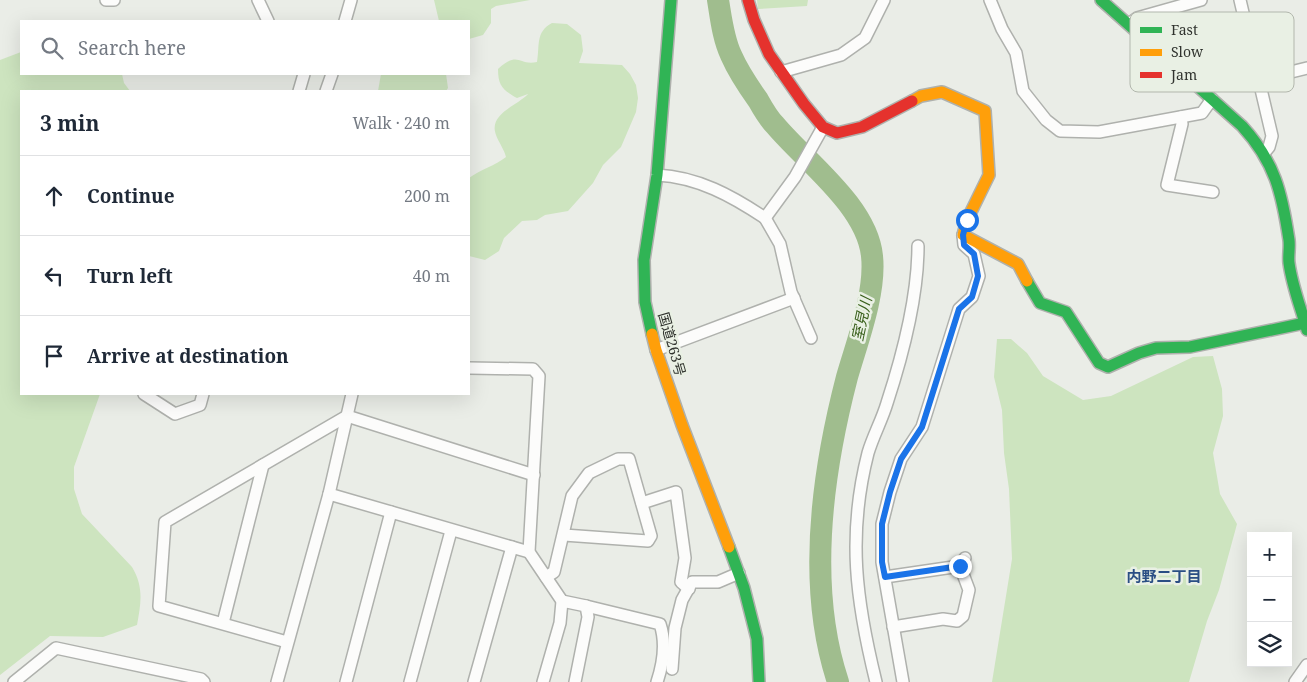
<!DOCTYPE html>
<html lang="en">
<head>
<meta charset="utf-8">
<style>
  :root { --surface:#fff; --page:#f6f6f7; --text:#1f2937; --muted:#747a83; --line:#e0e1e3 }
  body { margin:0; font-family:"Noto Serif","Noto Sans JP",serif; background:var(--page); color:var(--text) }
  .controls { position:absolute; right:15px; bottom:15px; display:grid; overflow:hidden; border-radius:0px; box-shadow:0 5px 20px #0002 }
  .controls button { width:45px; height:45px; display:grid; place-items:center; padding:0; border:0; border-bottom:1px solid var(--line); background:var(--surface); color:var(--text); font:25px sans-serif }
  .stop { position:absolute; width:15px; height:15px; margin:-11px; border:4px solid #1a73e8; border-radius:50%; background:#fff }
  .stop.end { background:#1a73e8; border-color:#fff; box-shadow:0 1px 5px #0008 }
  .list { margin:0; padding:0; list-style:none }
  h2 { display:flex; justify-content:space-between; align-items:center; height:65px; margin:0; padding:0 20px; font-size:21px }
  h2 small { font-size:16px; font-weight:400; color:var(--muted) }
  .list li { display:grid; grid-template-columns:32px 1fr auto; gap:15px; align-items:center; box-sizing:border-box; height:80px; padding:0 20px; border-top:1px solid var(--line) }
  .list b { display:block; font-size:19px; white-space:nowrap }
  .list em { font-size:16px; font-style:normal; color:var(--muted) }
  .icon { flex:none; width:28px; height:28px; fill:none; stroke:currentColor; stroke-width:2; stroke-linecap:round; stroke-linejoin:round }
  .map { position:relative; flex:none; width:1307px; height:682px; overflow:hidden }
  .search { position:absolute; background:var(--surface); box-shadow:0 5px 20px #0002; left:20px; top:20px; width:450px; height:55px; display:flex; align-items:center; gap:12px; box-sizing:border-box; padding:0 18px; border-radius:0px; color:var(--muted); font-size:19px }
  .panel { position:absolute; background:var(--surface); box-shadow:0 5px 20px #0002; left:20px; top:90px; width:450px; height:305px; border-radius:0px }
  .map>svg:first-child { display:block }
  .green { fill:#cde4bf }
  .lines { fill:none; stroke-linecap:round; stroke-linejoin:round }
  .river { stroke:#a0bd8e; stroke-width:22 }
  .street-casing { stroke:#afb1ad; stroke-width:14 }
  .fast-casing { stroke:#afb1ad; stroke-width:14 }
  .slow-casing { stroke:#afb1ad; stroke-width:14 }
  .jam-casing { stroke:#afb1ad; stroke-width:14 }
  .street { stroke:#fcfcfb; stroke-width:11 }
  .fast { stroke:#30b455; stroke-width:11 }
  .slow { stroke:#ff9f0a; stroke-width:11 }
  .jam { stroke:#e5322d; stroke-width:11 }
  .route { stroke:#1a73e8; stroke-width:6 }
  .labels { text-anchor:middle; stroke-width:5; stroke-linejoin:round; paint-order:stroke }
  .street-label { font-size:14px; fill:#30332e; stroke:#e9f0e4 }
  .water-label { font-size:15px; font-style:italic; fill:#3a601d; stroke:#e9f0e4 }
  .neighbourhood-label { font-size:15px; font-weight:bold; fill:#2a4e84; stroke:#e9f0e4 }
  .key { fill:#e9f0e4; stroke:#b2b7ad; stroke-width:1 }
  .key-label { font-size:14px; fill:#30332e }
</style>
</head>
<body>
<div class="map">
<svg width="1307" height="682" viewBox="0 0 1307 682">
  <rect width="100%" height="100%" fill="#eaede7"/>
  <!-- green -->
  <g class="green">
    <path d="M 434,0 L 530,0 L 496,6 L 491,9 L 491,23 L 483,35 L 469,39 L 469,21 L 439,21 Z"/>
    <path d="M 757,0 L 808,0 L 807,6 L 758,9 Z"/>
    <path d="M 552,23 L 567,24 L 581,35 L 583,51 L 579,63 L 622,65 L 630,74 L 636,85 L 638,98 L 636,112 L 621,147 L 603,165 L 593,183 L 568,211 L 545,215 L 537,220 L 522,221 L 504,238 L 499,251 L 485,260 L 469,256 L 469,178 C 481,169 495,166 506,157 C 504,149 499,143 496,135 C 488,114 517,106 528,94 L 517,98 C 503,90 498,86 498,69 C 519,50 518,66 537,62 C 540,46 535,32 552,23 Z"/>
    <path d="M 21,52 L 21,74 L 122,74 L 124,83 L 130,91 L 21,91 L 21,394 L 100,394 L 74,467 L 74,489 L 82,514 L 132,567 C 144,587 141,603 137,625 L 103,637 L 50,636 L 0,675 L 0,60 Z"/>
    <path d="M 381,74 L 446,74 L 448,88 L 446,91 L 378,91 Z"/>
    <path d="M 997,339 L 1011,339 L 1027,353 L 1043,376 L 1083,400 L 1111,396 L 1193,357 L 1213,356 L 1222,389 L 1223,416 L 1213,453 L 1220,494 L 1237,524 L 1219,590 L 1207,621 L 1189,682 L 992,682 L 1012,559 L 1009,489 L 1004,453 L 1002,410 L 994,377 Z"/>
  </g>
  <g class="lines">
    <!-- river -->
    <path class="river" d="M 718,0 C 721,18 723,38 731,55 C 738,71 748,86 758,100 C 763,109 768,118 775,125 C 806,162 867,206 872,256 C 876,293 857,342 847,377 C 822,473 806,586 838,682"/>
    <defs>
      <g id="street">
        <path d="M 106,0 L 114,0"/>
        <path d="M 258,0 L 268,21"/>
        <path d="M 990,0 L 1002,29 L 1016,53 L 1023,91 L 1046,120 L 1060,131 L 1099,132 L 1202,113 L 1212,99"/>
        <path d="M 1240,0 L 1272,136 L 1269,147 L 1264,153"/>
        <path d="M 345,21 L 351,0"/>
        <path d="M 1129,24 L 1137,18 L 1201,0"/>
        <path d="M 781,72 L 841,55 L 865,38 L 884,0"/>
        <path d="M 1258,80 L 1307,68"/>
        <path d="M 299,91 L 304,74"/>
        <path d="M 326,91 L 332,74"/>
        <path d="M 1181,117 L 1182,124 L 1167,185 L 1213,192"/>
        <path d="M 657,175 C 698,177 732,196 765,218 L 795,177 L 823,127"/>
        <path d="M 765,218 L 780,244 L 791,292 L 811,338"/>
        <path d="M 656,350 L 794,298"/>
        <path d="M 469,368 L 533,369 L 539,376 L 529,552 L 562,601 L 560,623 L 543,682"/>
        <path d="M 144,394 L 175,414 L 200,405 L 203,394"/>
        <path d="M 329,494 L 529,552"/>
        <path d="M 642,503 L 676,492 L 685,558 L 681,582 L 689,589"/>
        <path d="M 546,577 L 554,572 L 572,496 L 589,473 L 618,459 L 629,459 L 651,536 L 648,541 L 564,535"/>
        <path d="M 885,577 L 960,566 L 965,558"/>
        <path d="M 562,601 L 586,606 L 588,617 L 575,682"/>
        <path d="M 586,606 L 660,624 C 666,642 663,664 657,682"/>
        <path d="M 223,623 L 263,465"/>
        <path d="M 893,627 L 943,619 L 957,621 L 963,616 L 969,590 L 960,566"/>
        <path d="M 287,642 L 159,606 L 165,522 L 347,416 L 534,475"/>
        <path d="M 672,669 L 675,628 L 682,600 L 692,582 L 718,582 L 739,573"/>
        <path d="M 14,682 L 56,648 L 201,679 L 204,682"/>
        <path d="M 277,682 L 329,494 L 352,394"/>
        <path d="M 346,682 L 391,512"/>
        <path d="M 410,682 L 451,531"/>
        <path d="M 474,682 L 512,547"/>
        <path d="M 876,682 C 856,601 847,535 868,453 C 873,436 882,420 887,403 C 903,354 918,297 918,246"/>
        <path d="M 903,682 L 882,562 L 882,524 L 890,492 L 901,459 L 922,427 L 959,309 L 972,297 L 979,276 L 974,254 L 964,245 L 963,235"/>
        <path d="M 1295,682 L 1307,665"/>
      </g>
      <g id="fast">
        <path d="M 1101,0 L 1242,126 C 1275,162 1282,193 1289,240 C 1290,248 1288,256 1289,263 C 1292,286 1301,308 1307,330"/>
        <path d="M 1027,281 L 1040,303 L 1066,312 L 1099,363 L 1108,367 L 1139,353 L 1156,348 L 1190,347 L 1305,323"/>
        <path d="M 652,334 L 645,302 L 644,260 L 657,175 L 671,0"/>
        <path d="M 729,547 L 744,588 L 757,639 L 759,682"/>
      </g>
      <g id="slow">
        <path d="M 912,101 L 921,96 L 942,92 L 985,111 L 989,175 L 967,220 L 963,235 L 1018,264 L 1027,281"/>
        <path d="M 652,334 L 656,350 L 682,425 L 729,547"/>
      </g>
      <path id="jam" d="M 748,0 L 754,20 L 769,54 L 804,104 L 823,127 L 837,133 L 862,127 L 912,101"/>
    </defs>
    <!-- street casing -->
    <use href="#street" class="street-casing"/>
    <!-- fast casing -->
    <use href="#fast" class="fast-casing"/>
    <!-- slow casing -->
    <use href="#slow" class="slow-casing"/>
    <!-- jam casing -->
    <use href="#jam" class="jam-casing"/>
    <!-- street -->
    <use href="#street" class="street"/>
    <!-- fast -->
    <use href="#fast" class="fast"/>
    <!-- slow -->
    <use href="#slow" class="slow"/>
    <!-- jam -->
    <use href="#jam" class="jam"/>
  </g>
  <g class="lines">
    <!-- route -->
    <path class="route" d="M 960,566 L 885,577 L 882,562 L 882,524 L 890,492 L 901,459 L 922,427 L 959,309 L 972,297 L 978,276 L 974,254 L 964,245 L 963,235 L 967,220"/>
  </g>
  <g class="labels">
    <!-- street labels -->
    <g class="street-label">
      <text transform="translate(672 344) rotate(74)" y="5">国道263号</text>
    </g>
    <!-- water labels -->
    <g class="water-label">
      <text transform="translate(862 319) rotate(-78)" y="5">室見川</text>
    </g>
    <!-- neighbourhood labels -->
    <g class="neighbourhood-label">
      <text x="1164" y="582">内野二丁目</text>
    </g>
  </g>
  <!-- legend -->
  <rect x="1130" y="12" width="164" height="80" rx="8" class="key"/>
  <rect x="1140" y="27" width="22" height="6" fill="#30b455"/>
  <rect x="1140" y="49" width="22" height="7" fill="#ff9f0a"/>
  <rect x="1140" y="72" width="22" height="6" fill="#e5322d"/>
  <g class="key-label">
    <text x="1171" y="35">Fast</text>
    <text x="1171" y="57">Slow</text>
    <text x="1171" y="80">Jam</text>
  </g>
</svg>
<div class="controls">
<button>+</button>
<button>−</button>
<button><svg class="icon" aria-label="layers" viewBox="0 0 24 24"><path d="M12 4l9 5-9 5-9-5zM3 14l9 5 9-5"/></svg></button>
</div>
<div class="stop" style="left:967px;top:220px"></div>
<div class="stop end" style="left:960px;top:566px"></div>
<div class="search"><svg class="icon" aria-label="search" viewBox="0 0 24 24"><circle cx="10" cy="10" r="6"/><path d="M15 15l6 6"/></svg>Search here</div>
<section class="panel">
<h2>3 min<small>Walk · 240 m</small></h2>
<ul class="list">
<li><svg class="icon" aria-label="ahead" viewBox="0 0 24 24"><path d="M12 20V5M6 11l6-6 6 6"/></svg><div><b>Continue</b></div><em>200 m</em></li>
<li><svg class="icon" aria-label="left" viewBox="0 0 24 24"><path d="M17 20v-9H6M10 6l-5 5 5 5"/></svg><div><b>Turn left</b></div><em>40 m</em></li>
<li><svg class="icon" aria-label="arrive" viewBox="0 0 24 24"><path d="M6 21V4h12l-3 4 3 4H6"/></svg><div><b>Arrive at destination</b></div></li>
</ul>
</section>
</div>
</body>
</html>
